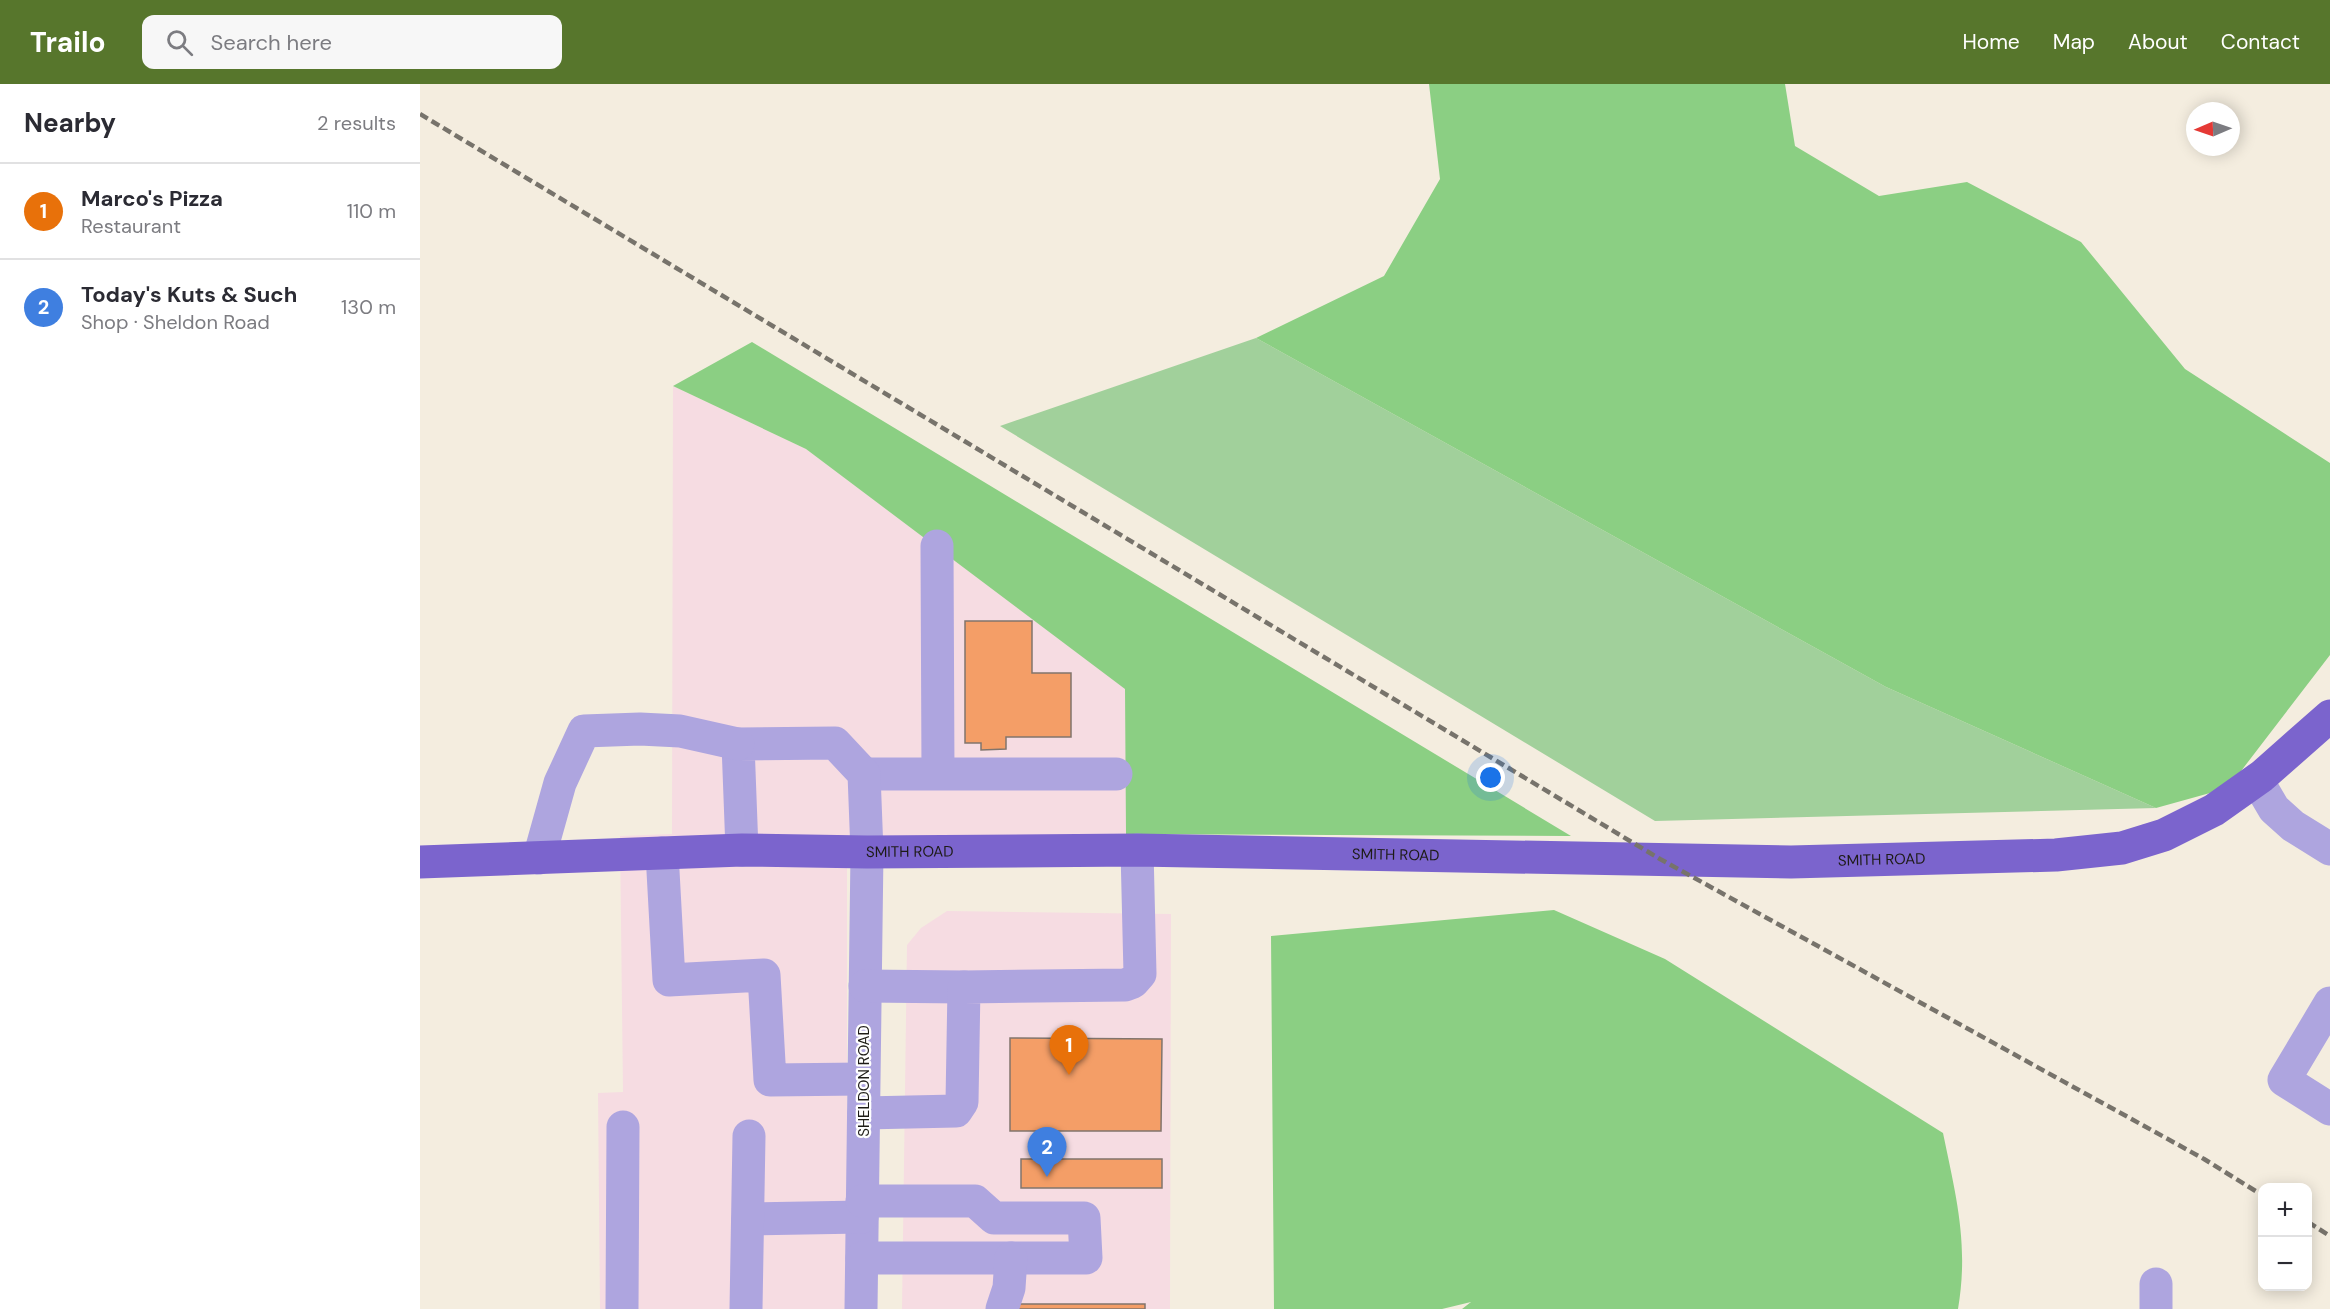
<!DOCTYPE html>
<html lang="en">
<head>
<meta charset="utf-8">
<style>
  :root { --surface:#fff; --page:#f7f7f7; --text:#2b2b33; --muted:#7c7c81; --line:#e1e1e2; --accent:#57762c }
  body { margin:0; font-family:"DM Sans",sans-serif; background:var(--page); color:var(--text) }
  .controls { position:absolute; right:18px; bottom:18px; display:grid; overflow:hidden; border-radius:12px; box-shadow:0 3px 15px #0003 }
  .controls button { width:54px; height:54px; display:grid; place-items:center; padding:0; border:0; border-bottom:2px solid var(--line); background:var(--surface); color:var(--text); font:30px sans-serif }
  .compass { position:absolute; left:1766px; top:18px; width:54px; height:54px; border-radius:50%; background:var(--surface); box-shadow:0 3px 15px #0003; rotate:268deg }
  .you { position:absolute; left:1071px; top:694px; width:21px; height:21px; margin:-15px; border:4px solid #fff; border-radius:50%; background:#1a73e8; box-shadow:0 0 0 9px #1a73e833 }
  .badge { display:grid; place-items:center; width:39px; height:39px; border-radius:50%; background:var(--accent); color:#fff; font-size:20px; font-weight:700 }
  .pin { position:absolute; translate:-50% -50px; filter:drop-shadow(0 2px 3px #0008) }
  .pin::after { content:''; position:absolute; top:32px; width:21px; height:18px; background:inherit; clip-path:polygon(0 0,100% 0,50% 100%) }
  .list { margin:0; padding:0; list-style:none }
  h2 { display:flex; justify-content:space-between; align-items:center; height:78px; margin:0; padding:0 24px; font-size:26px }
  h2 small { font-size:20px; font-weight:400; color:var(--muted) }
  .list li { display:grid; grid-template-columns:39px 1fr auto; gap:18px; align-items:center; box-sizing:border-box; height:96px; padding:0 24px; border-top:2px solid var(--line) }
  .list b { display:block; font-size:22px; white-space:nowrap }
  .list p { margin:0; font-size:20px; white-space:nowrap; color:var(--muted) }
  .list em { font-size:20px; font-style:normal; color:var(--muted) }
  .icon { flex:none; width:33px; height:33px; fill:none; stroke:currentColor; stroke-width:2; stroke-linecap:round; stroke-linejoin:round }
  .map { position:relative; flex:none; width:1910px; height:1225px; overflow:hidden }
  header { display:flex; align-items:center; gap:36px; box-sizing:border-box; height:84px; padding:0 30px; background:var(--accent); color:#fff }
  header strong { font-size:28px }
  nav { display:flex; gap:33px; margin-inline-start:auto; font-size:21px }
  .search { width:420px; height:54px; background:var(--page); display:flex; align-items:center; gap:15px; box-sizing:border-box; padding:0 21px; border-radius:12px; color:var(--muted); font-size:22px }
  main { display:flex }
  aside { flex:1; background:var(--surface) }
  .map>svg:first-child { display:block }
  .commercial { fill:#f6dce2 }
  .green { fill:#a1d09b }
  .forest { fill:#8bcf83 }
  .building { fill:#f49e67; stroke:#81746c; stroke-width:1.5 }
  .lines { fill:none; stroke-linecap:round; stroke-linejoin:round }
  .minor { stroke:#aea5df; stroke-width:33 }
  .major { stroke:#7b64cd; stroke-width:33 }
  .rail { stroke:#77736b; stroke-width:4.5; stroke-dasharray:9 4.5; stroke-linecap:butt }
  .labels { text-anchor:middle; stroke-width:4.5; stroke-linejoin:round; paint-order:stroke }
  .street-label { font-size:15px; fill:#1d1b16; stroke:#fff }
</style>
</head>
<body>
<header>
<strong>Trailo</strong>
<div class="search"><svg class="icon" aria-label="search" viewBox="0 0 24 24"><circle cx="10" cy="10" r="6"/><path d="M15 15l6 6"/></svg>Search here</div>
<nav><a>Home</a><a>Map</a><a>About</a><a>Contact</a></nav>
</header>
<main>
<aside>
<h2>Nearby<small>2 results</small></h2>
<ul class="list">
<li><span class="badge" style="background:#e8710a">1</span><div><b>Marco's Pizza</b><p>Restaurant</p></div><em>110 m</em></li>
<li><span class="badge" style="background:#3f7fe0">2</span><div><b>Today's Kuts &amp; Such</b><p>Shop · Sheldon Road</p></div><em>130 m</em></li>
</ul>
</aside>
<div class="map">
<svg width="1910" height="1225" viewBox="0 0 1910 1225">
  <rect width="100%" height="100%" fill="#f4eddf"/>
  <!-- commercial -->
  <g class="commercial">
    <path d="M 253,302 L 386,365 L 706,605 L 707,776 L 427,783 L 427,1225 L 180,1225 L 178,1009 L 203,1008 L 200,752 L 252,750 Z"/>
    <path d="M 527,827 L 751,830 L 750,1225 L 482,1225 L 487,861 L 501,844 Z"/>
  </g>
  <!-- green -->
  <path class="green" d="M 836,254 L 1466,603 L 1736,724 L 1235,737 L 580,342 Z"/>
  <!-- forest -->
  <g class="forest">
    <path d="M 1009,0 L 1365,0 L 1375,62 L 1459,112 L 1547,98 L 1661,158 L 1765,285 L 1910,379 L 1910,571 L 1808,704 L 1736,724 L 1466,603 L 836,254 L 964,192 L 1020,95 Z"/>
    <path d="M 332,258 L 1151,752 L 706,750 L 705,605 L 386,365 L 253,302 Z"/>
    <path d="M 1134,826 L 1245,875 L 1523,1049 C 1536,1112 1549,1160 1538,1225 L 1042,1225 L 1051,1218 L 1022,1225 L 854,1225 L 851,852 Z"/>
  </g>
  <!-- building -->
  <g class="building">
    <path d="M 545,537 L 612,537 L 612,589 L 651,589 L 651,653 L 586,653 L 586,665 L 561,666 L 561,659 L 545,659 Z"/>
    <path d="M 590,954 L 742,955 L 741,1047 L 590,1047 Z"/>
    <rect x="601" y="1075" width="141" height="29"/>
    <rect x="588" y="1220" width="137" height="5"/>
  </g>
  <g class="lines">
    <!-- minor -->
    <g class="minor">
      <path d="M 517,462 L 518,689"/>
      <path d="M 444,690 L 696,690"/>
      <path d="M 1837,696 L 1854,725 L 1873,742 L 1910,765"/>
      <path d="M 322,766 L 318,660 L 415,659 L 444,690 L 447,768 L 441,1225"/>
      <path d="M 242,769 L 249,896 L 344,891 L 350,996 L 442,995"/>
      <path d="M 119,774 L 140,699 L 164,647 L 220,645 L 260,647 L 318,660"/>
      <path d="M 445,902 L 544,903"/>
      <path d="M 1910,919 L 1864,996 L 1910,1025"/>
      <path d="M 444,1029 L 536,1027 L 542,1018 L 544,903 L 705,901 L 713,898 L 720,890 L 717,766"/>
      <path d="M 328,1135 L 442,1133"/>
      <path d="M 442,1174 L 666,1174 L 664,1134 L 574,1134 L 555,1117 L 442,1117"/>
      <path d="M 1736,1200 L 1736,1225"/>
      <path d="M 202,1225 L 203,1043"/>
      <path d="M 326,1225 L 329,1052"/>
      <path d="M 582,1225 L 589,1204 L 591,1174"/>
    </g>
    <!-- major -->
    <path class="major" id="s1" d="M 0,778 L 322,766 L 447,768 L 717,766 L 1371,778 L 1636,771 L 1702,764 L 1744,751 L 1794,726 L 1842,692 L 1910,632"/>
    <!-- rail -->
    <g class="rail">
      <path d="M 0,30 L 1240,775 L 1784,1075 L 1842,1111"/>
      <path d="M 1888,1138 L 1910,1152"/>
    </g>
  </g>
  <g class="labels">
    <!-- street labels -->
    <g class="street-label">
      <text dy="5" stroke="none"><textPath href="#s1" startOffset="490">SMITH ROAD</textPath></text>
      <text dy="5" stroke="none"><textPath href="#s1" startOffset="976">SMITH ROAD</textPath></text>
      <text dy="5" stroke="none"><textPath href="#s1" startOffset="1462">SMITH ROAD</textPath></text>
      <text transform="translate(444 997) rotate(-90)" y="5">SHELDON ROAD</text>
    </g>
  </g>
</svg>
<div class="controls">
<button>+</button>
<button>−</button>
</div>
<svg class="compass" viewBox="-18 -18 36 36"><path d="M0-13l5 13h-10z" fill="#e53935"/><path d="M0 13l5-13h-10z" fill="#7c7c81"/></svg>
<div class="you"></div>
<div class="pin badge" style="left:649px;top:991px;background:#e8710a">1</div>
<div class="pin badge" style="left:627px;top:1093px;background:#3f7fe0">2</div>
</div>
</main>
</body>
</html>
